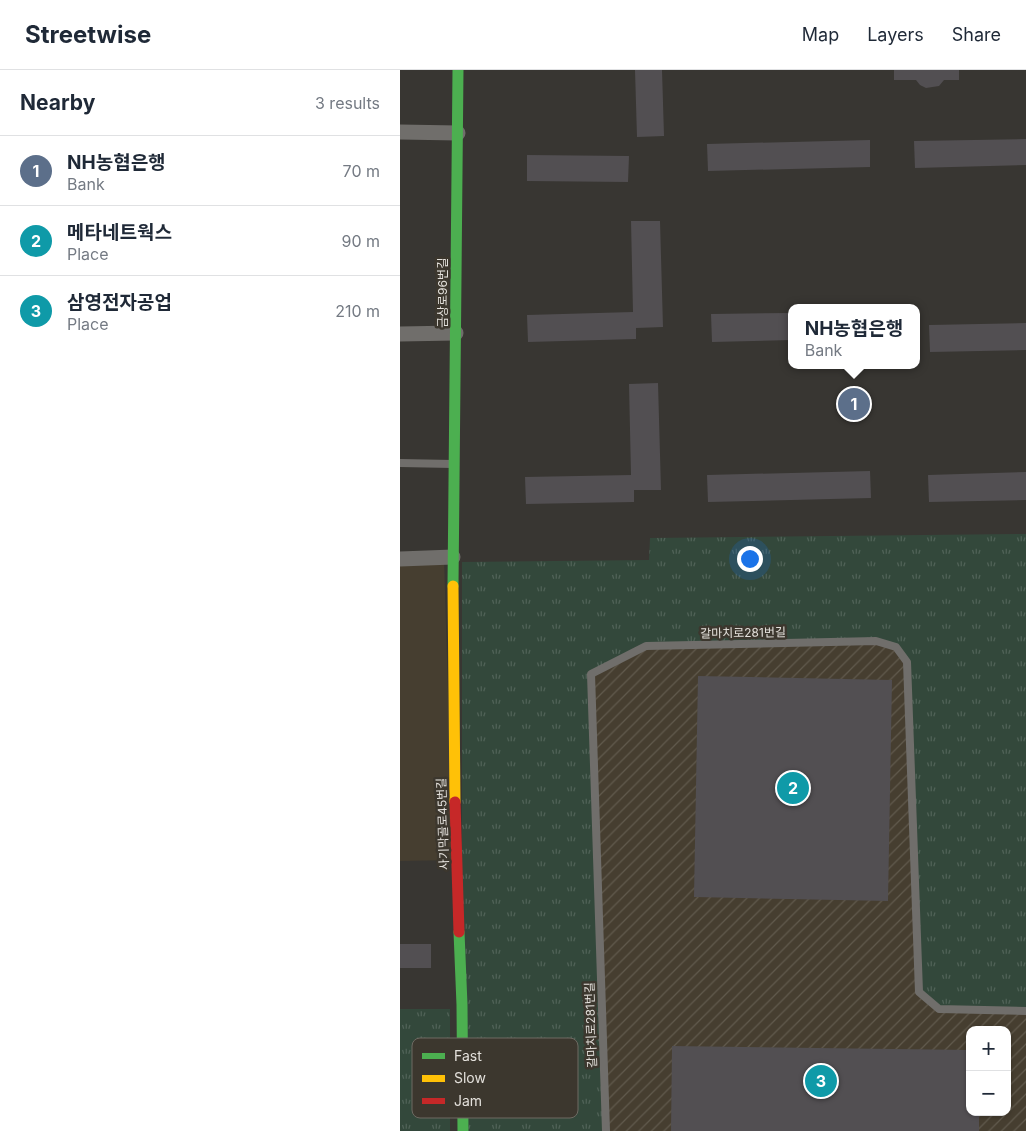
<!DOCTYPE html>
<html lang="en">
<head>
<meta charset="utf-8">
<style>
  :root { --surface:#fff; --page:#f2f2f3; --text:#1f2937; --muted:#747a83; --line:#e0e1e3; --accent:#7c3aed }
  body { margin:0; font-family:Inter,"Noto Sans KR",sans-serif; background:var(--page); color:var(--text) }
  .controls { position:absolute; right:15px; bottom:15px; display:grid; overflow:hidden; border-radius:10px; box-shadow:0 1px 4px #0004 }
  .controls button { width:45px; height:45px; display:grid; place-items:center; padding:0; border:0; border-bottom:1px solid var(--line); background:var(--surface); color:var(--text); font:25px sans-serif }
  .you { position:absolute; left:349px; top:488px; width:18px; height:18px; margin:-12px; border:4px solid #fff; border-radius:50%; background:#1a73e8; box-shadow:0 0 0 8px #1a73e833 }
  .badge { display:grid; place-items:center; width:32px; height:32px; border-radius:50%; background:var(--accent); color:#fff; font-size:16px; font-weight:700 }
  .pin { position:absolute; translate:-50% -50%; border:2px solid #fff; box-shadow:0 1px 5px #0006 }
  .popup { position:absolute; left:388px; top:234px; width:132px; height:65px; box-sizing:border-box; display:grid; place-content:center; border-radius:10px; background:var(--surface); filter:drop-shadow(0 1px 4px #0005); font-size:16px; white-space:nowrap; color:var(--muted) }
  .popup b { font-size:19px; color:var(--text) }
  .popup::after { content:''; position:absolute; left:50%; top:100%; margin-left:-10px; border:10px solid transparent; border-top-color:var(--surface) }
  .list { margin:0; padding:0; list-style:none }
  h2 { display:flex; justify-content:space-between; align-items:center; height:65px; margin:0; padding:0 20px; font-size:21px }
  h2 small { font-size:16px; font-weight:400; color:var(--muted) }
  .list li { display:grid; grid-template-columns:32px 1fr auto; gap:15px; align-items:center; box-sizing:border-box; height:70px; padding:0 20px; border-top:1px solid var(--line) }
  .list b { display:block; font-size:19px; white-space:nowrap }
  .list p { margin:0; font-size:16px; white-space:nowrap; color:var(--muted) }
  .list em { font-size:16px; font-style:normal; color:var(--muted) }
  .map { position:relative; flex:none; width:626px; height:1061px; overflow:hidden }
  header { display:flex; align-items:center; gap:30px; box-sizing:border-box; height:70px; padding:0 25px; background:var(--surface); border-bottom:1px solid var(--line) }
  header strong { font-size:24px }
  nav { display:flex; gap:28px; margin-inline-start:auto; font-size:18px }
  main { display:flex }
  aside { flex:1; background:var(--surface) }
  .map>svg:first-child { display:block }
  .built { fill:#463e30 }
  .industrial { fill:url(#industrial-furrows); fill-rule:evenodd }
  .park { fill:url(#park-tufts) }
  .building { fill:#524f52 }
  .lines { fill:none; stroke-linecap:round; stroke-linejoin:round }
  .lane { stroke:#706e6b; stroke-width:8 }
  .street { stroke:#706e6b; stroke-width:15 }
  .fast { stroke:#4caf50; stroke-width:11 }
  .slow { stroke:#ffc107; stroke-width:11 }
  .jam { stroke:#c62828; stroke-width:11 }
  .labels { text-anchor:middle; stroke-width:5; stroke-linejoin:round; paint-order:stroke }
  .street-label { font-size:12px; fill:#e3e0db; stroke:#3c372e }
  .key { fill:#3c372e; stroke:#6e6a62; stroke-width:1 }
  .key-label { font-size:14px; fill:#e3e0db }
</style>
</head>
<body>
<header>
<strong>Streetwise</strong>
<nav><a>Map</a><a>Layers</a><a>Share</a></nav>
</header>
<main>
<aside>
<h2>Nearby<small>3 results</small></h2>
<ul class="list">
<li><span class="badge" style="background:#5c6f8a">1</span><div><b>NH농협은행</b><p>Bank</p></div><em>70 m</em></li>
<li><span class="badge" style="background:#0f9aa8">2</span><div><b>메타네트웍스</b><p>Place</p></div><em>90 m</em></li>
<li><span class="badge" style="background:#0f9aa8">3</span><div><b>삼영전자공업</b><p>Place</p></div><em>210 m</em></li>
</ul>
</aside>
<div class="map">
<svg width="626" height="1061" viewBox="0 0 626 1061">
  <defs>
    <pattern id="industrial-furrows" width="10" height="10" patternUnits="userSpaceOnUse" patternTransform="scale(1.25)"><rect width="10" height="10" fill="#463e30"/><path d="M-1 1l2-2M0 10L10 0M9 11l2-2" fill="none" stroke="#615a4d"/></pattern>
    <pattern id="park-tufts" width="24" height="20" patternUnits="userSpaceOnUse" patternTransform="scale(1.25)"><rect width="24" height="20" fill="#33483b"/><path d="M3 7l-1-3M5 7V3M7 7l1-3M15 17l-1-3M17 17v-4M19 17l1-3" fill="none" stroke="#506257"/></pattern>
  </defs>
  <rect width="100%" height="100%" fill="#383632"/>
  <!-- built -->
  <path class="built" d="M 44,488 L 53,790 L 0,791 L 0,489 Z"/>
  <!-- industrial -->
  <path class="industrial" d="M 475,571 L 496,577 L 507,592 L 626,939 L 626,1061 L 206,1061 L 191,604 L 246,576 ZM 570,960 L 607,960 L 607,1042 L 570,1042 Z"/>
  <!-- park -->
  <g class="park">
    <path d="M 626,464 L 626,939 L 539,939 L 519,922 L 507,592 L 496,578 L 475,571 L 246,576 L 191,605 L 206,1061 L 62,1061 L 62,492 L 249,490 L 250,468 Z"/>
    <rect x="0" y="939" width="50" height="122"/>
  </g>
  <!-- building -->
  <g class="building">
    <path d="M 235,0 L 262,0 L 264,66 L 237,67 Z"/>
    <path d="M 494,0 L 559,0 L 559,10 L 544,10 L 539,16 L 526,18 L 520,15 L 516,10 L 494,10 Z"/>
    <path d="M 626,69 L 626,95 L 515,98 L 514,71 Z"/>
    <path d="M 470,70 L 470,97 L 308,101 L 307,74 Z"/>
    <path d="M 127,85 L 229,86 L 228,112 L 127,111 Z"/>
    <path d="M 231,151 L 260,151 L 263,257 L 236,258 L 236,269 L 128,272 L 127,245 L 233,242 Z"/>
    <path d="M 392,243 L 392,270 L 312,272 L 311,244 Z"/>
    <path d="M 626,253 L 626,280 L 530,282 L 529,255 Z"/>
    <path d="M 258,313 L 261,420 L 234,420 L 234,432 L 126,434 L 125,407 L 231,405 L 229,314 Z"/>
    <path d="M 470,401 L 471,428 L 308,432 L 307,405 Z"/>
    <path d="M 626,402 L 626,430 L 529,432 L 528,405 Z"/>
    <path d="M 298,606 L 492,610 L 488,831 L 294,827 Z"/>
    <rect x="0" y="874" width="31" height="24"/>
    <path d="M 272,976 L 570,980 L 570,1042 L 579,1042 L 579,1061 L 271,1061 Z"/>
  </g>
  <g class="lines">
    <!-- lane -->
    <g class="lane">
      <path d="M 0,393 L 53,394"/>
      <path d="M 206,1061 L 191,604 L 246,576 L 476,571 L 496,577 L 507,592 L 519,922 L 539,939 L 626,941"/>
    </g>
    <!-- street -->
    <g class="street">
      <path d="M 0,62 L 58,63"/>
      <path d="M 0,264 L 56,263"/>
      <path d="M 0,489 L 53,487"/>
    </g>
    <!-- fast -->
    <g class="fast">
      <path d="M 53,516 L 58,0"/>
      <path d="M 59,862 L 62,935 L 63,1061"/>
    </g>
    <!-- slow -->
    <path class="slow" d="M 53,516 L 55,732"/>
    <!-- jam -->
    <path class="jam" d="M 55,732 L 59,862"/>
  </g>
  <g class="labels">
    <!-- street labels -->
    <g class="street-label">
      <text transform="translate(43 223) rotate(-90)" y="4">금상로96번길</text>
      <text transform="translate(343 563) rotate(-1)" y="4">갈마치로281번길</text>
      <text transform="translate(43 754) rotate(-92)" y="4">사기막골로45번길</text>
      <text transform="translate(191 955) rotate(-92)" y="4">갈마치로281번길</text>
    </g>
  </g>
  <!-- legend -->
  <rect x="12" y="968" width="166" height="80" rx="8" class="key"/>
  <rect x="22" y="983" width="23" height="6" fill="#4caf50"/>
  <rect x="22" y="1005" width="23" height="7" fill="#ffc107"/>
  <rect x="22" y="1028" width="23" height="6" fill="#c62828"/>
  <g class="key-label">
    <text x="54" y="991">Fast</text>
    <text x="54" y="1013">Slow</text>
    <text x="54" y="1036">Jam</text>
  </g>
</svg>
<div class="controls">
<button>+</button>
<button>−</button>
</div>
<div class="you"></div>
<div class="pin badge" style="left:454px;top:334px;background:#5c6f8a">1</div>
<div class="popup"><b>NH농협은행</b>Bank</div>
<div class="pin badge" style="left:393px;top:718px;background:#0f9aa8">2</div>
<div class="pin badge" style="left:421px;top:1011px;background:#0f9aa8">3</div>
</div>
</main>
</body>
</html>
